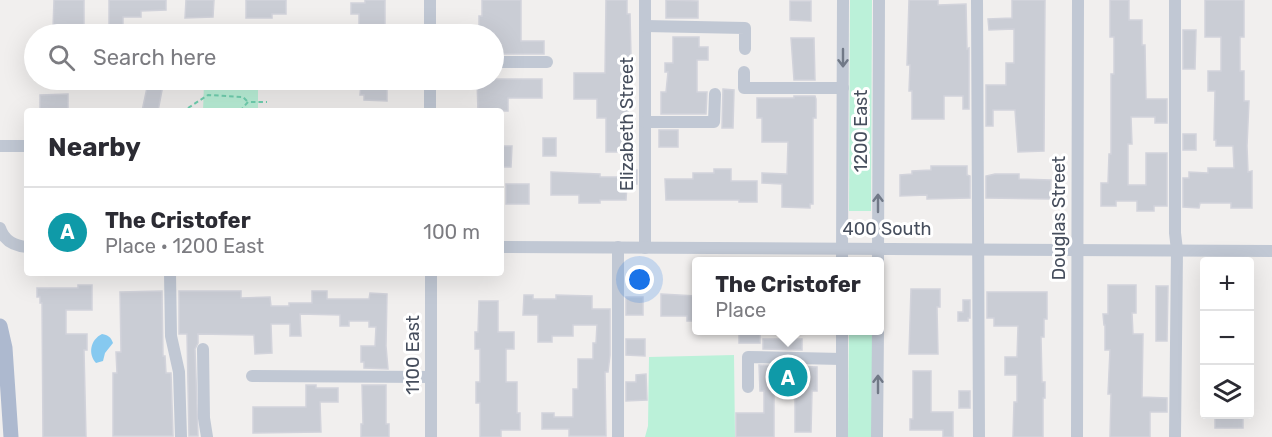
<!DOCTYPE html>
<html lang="en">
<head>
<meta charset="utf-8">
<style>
  :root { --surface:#fff; --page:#f7f7f7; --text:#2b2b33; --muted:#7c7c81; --line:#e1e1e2; --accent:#0b8043 }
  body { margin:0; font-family:Rubik,sans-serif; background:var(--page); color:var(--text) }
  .controls { position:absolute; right:18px; bottom:18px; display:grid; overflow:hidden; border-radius:6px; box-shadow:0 6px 24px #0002 }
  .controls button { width:54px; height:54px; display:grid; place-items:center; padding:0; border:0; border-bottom:2px solid var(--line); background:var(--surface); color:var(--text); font:30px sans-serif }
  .you { position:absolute; left:640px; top:280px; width:21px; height:21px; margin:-15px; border:4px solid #fff; border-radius:50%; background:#1a73e8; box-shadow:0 0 0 9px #1a73e833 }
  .badge { display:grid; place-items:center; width:39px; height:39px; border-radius:50%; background:var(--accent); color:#fff; font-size:20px; font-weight:700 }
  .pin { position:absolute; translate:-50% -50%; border:3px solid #fff; box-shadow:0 2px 6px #0006 }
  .popup { position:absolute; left:692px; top:257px; width:192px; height:78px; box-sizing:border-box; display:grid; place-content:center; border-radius:6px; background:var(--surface); filter:drop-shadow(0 2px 4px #0005); font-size:20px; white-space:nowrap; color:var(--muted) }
  .popup b { font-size:22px; color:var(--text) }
  .popup::after { content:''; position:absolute; left:50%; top:100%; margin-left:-12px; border:12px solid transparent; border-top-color:var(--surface) }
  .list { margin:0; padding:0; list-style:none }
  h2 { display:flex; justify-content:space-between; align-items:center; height:78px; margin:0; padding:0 24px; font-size:26px }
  h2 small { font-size:20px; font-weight:400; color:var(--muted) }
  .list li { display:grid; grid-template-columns:39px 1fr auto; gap:18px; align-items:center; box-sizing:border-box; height:90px; padding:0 24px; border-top:2px solid var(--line) }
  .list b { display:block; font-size:22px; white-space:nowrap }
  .list p { margin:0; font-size:20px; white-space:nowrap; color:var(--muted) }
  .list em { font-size:20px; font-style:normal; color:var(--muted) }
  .icon { flex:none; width:33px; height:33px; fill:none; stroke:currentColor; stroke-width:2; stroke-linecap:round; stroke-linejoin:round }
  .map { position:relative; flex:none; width:1272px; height:437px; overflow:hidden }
  .search { position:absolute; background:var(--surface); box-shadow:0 6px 24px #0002; left:24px; top:24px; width:480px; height:66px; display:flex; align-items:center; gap:15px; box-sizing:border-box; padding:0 21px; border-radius:33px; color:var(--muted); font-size:22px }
  .panel { position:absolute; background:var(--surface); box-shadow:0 6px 24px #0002; left:24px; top:108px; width:480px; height:168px; border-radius:6px }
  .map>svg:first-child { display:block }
  .green { fill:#bbf1d9 }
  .water { fill:#86c9f0 }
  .building { fill:#cacdd5; stroke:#d2d3db; stroke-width:1.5 }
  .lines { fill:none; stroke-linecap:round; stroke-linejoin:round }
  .path { stroke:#71d1b1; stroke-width:2; stroke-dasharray:4.5 3; stroke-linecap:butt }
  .minor { stroke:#c1c8d4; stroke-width:12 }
  .major { stroke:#adb9cf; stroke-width:15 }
  .oneway { stroke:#717987 }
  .labels { text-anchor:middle; stroke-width:6; stroke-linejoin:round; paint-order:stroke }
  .street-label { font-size:18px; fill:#464e5d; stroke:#fff }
</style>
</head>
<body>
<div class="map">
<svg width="1272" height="437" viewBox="0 0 1272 437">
  <rect width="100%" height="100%" fill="#f1efee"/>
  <!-- green -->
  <g class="green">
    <path d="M 850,0 L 872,0 L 871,211 L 849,211 Z"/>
    <path d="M 204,84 L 258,84 L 258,111 L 203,111 Z"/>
    <path d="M 849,331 L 872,331 L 872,437 L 848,437 Z"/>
    <path d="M 734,355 L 735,437 L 645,437 L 648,426 L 649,357 Z"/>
  </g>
  <!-- water -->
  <path class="water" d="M 102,334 C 108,335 111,337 113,343 L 105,353 L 103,361 L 96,363 C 88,354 90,340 102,334 Z"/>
  <!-- building -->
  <g class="building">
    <path d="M 54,0 L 84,0 L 84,28 L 53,28 Z"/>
    <path d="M 109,0 L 166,0 L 166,10 L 141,11 L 141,17 L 123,17 L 123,31 L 109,31 Z"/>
    <path d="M 186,0 L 214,0 L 213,17 L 185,18 Z"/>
    <path d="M 246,0 L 286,0 L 286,14 L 272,14 L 272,18 L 246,18 Z"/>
    <path d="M 365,0 L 385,0 L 385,31 L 359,31 L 359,14 L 351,14 L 351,3 L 365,3 Z"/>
    <path d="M 482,0 L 521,0 L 521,41 L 544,41 L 544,54 L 494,54 L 494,33 L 479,33 L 479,16 L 482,16 Z"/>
    <path d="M 606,0 L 627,0 L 627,14 L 630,14 L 631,57 L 628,57 L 628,152 L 606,152 L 606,118 L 597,118 L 597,99 L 574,99 L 574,73 L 605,73 Z"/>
    <path d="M 666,0 L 698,1 L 698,18 L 666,18 Z"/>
    <path d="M 909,0 L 938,0 L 938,5 L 966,4 L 967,49 L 969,48 L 969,109 L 963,109 L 963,96 L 944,96 L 944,119 L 912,119 L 912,91 L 909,91 L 910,65 L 907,65 Z"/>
    <path d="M 1012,0 L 1045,0 L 1044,151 L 1018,152 L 1015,110 L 993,110 L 993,126 L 986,126 L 986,85 L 1006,85 L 1006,63 L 1014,63 L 1014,29 L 989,30 L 988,19 L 1012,18 Z"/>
    <path d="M 1110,0 L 1129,0 L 1129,20 L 1142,20 L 1142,45 L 1145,45 L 1146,99 L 1167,99 L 1167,123 L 1155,123 L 1155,117 L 1131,117 L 1132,144 L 1128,144 L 1128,185 L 1146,185 L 1146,153 L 1167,153 L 1167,206 L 1154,206 L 1154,211 L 1137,211 L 1137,201 L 1116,201 L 1116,206 L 1101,206 L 1101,183 L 1108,183 L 1109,154 L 1111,154 L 1111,74 L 1114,74 L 1114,37 L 1110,37 Z"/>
    <path d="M 1205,0 L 1244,0 L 1244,37 L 1240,37 L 1240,71 L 1244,71 L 1244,101 L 1249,101 L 1247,146 L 1248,172 L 1252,171 L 1252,208 L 1231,208 L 1231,203 L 1200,203 L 1199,208 L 1183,207 L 1183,178 L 1189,178 L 1189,172 L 1208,173 L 1208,168 L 1234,168 L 1233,146 L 1216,146 L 1216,140 L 1214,140 L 1215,91 L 1208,91 L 1208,71 L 1221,71 L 1221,37 L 1205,37 Z"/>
    <path d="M 790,1 L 811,1 L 811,21 L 790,20 Z"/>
    <path d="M 1183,30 L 1196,30 L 1195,69 L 1183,69 Z"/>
    <path d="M 673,37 L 699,37 L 699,47 L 708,47 L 708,60 L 697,60 L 697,92 L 707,92 L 706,114 L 661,114 L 661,92 L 666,92 L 668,72 L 665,72 L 665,63 L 673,63 Z"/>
    <path d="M 791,38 L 814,38 L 815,80 L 794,80 Z"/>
    <path d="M 494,79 L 542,79 L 542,98 L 508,98 L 508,111 L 478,111 L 477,80 Z"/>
    <path d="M 152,80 L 164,80 L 158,111 L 142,111 L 148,83 L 151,83 Z"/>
    <path d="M 361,83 L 387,84 L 387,101 L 364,100 L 364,95 L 360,95 Z"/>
    <path d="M 723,89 L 734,90 L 733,128 L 722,128 Z"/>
    <path d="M 68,94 L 68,111 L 40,111 L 40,95 Z"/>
    <path d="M 794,96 L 815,96 L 816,99 L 816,118 L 813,118 L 813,204 L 810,204 L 810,208 L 782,207 L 782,184 L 762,183 L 762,173 L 787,174 L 788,142 L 762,142 L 762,118 L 757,118 L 757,98 L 794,98 Z"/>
    <rect x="659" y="130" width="19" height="17"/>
    <rect x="1183" y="134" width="13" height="16"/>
    <rect x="543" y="138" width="13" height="18"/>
    <path d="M 501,146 L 512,146 L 511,167 L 501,167 Z"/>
    <path d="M 931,166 L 967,166 L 967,175 L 970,176 L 970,198 L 927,199 L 927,195 L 900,196 L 900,175 L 912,174 L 912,171 L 931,170 Z"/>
    <path d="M 714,169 L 731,169 L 731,181 L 757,181 L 757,202 L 739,202 L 739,200 L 666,200 L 665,179 L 693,179 L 693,173 L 714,173 Z"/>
    <path d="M 624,170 L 637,170 L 637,184 L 627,184 L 626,200 L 600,200 L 600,203 L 579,203 L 579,195 L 551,195 L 551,172 L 600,174 L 600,177 L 624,177 Z"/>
    <path d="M 995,174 L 1019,174 L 1019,179 L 1051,180 L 1050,199 L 986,198 L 986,176 Z"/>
    <rect x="506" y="184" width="23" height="20"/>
    <path d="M 78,285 L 92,285 L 92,310 L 66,310 L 66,334 L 87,334 L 87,350 L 84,350 L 86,437 L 43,437 L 42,303 L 40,303 L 40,297 L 37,297 L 37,288 L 78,288 Z"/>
    <path d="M 1108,285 L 1136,285 L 1136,313 L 1132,313 L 1133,334 L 1143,334 L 1142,397 L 1167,398 L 1167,412 L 1150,412 L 1150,437 L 1110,437 L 1111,394 L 1108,394 L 1110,350 L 1105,350 L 1105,325 L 1104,325 L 1103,314 L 1108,314 Z"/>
    <path d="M 1156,286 L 1168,286 L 1167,341 L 1156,341 Z"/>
    <path d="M 911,289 L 940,289 L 940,307 L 937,307 L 938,354 L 909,354 Z"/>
    <path d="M 162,291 L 163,356 L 165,356 L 166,373 L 171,373 L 173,436 L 113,436 L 113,373 L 117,373 L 116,352 L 121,352 L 120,292 Z"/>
    <path d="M 179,291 L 241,291 L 241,298 L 270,297 L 271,306 L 289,306 L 289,303 L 312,303 L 312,291 L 327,291 L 327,299 L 369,299 L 370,293 L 387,294 L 386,346 L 388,369 L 364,368 L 364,362 L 361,362 L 361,346 L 375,346 L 376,327 L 369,327 L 369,321 L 349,321 L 349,326 L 340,326 L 340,315 L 300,314 L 301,336 L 290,336 L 290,324 L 271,324 L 272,353 L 255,354 L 254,335 L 198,334 L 198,343 L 195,349 L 198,436 L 189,436 L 187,334 L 179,334 Z"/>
    <path d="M 987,292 L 1047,292 L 1047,319 L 1044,319 L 1044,337 L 1041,337 L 1042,382 L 1045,382 L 1045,398 L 1043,398 L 1043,437 L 1013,437 L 1014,402 L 1017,402 L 1017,375 L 1005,375 L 1005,357 L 1017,357 L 1018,326 L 994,326 L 994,318 L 987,318 Z"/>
    <path d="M 661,294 L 696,296 L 696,321 L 687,321 L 687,316 L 661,316 Z"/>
    <path d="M 524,295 L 533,295 L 533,299 L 556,299 L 556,295 L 592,296 L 592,309 L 610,309 L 610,355 L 608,372 L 605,372 L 606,436 L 569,436 L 569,429 L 542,429 L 542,413 L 554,413 L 554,417 L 573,417 L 573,389 L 578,389 L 578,359 L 593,359 L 593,343 L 596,343 L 597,325 L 573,325 L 573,336 L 552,336 L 552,342 L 538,342 L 538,315 L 523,315 Z"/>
    <rect x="626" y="297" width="17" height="18"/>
    <path d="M 963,300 L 970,300 L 970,318 L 968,318 L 968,321 L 958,321 L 958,312 L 963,312 Z"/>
    <path d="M 479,301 L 498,301 L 498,332 L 514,332 L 514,349 L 506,349 L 506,382 L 517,382 L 517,413 L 520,413 L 520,430 L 501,430 L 501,437 L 480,437 L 480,403 L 476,403 L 476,382 L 480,382 L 480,349 L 475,349 L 475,332 L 478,332 Z"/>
    <rect x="739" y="330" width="21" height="13"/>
    <path d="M 626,339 L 645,339 L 645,356 L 626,355 Z"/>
    <path d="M 763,339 L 802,339 L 802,350 L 763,349 Z"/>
    <path d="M 759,365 L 817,367 L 817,391 L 812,391 L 811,432 L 795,432 L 795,391 L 774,391 L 774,437 L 736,437 L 736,413 L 764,413 L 764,391 L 760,391 Z"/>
    <path d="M 913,371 L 931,371 L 931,412 L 953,412 L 953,437 L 943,437 L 943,430 L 910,430 L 910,419 L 913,419 Z"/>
    <path d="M 646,374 L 647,400 L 626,401 L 626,382 L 636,382 L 636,375 Z"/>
    <path d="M 306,385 L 316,385 L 316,388 L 338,388 L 338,402 L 320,402 L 321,432 L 253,433 L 253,407 L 306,407 Z"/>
    <path d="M 362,385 L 386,385 L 386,424 L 389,424 L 389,437 L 361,437 L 361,424 L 363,424 Z"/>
    <rect x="959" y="391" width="11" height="17"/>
    <rect x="1215" y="414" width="28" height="14"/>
  </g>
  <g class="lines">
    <!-- path -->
    <g class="path">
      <path d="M 188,108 L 208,95 L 243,97 L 248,102"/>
      <path d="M 240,111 L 248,102 L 267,102"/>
    </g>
    <!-- minor -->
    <g class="minor">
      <path d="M 430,0 L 430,34"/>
      <path d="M 645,0 L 645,248"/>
      <path d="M 977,0 L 979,437"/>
      <path d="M 645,26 L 745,28 L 745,49"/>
      <path d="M 494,62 L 547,62"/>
      <path d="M 744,72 L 744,88 L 843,88"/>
      <path d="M 430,80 L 430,111"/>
      <path d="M 645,122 L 714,122 L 715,94"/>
      <path d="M 0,146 L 27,146"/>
      <path d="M 0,228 C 4,241 15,246 27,247"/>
      <path d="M 501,247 L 1272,251"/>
      <path d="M 618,247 L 618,437"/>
      <path d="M 842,262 L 843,0"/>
      <path d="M 878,262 L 879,0"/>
      <path d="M 170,273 L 171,336 L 179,372 L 181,437"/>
      <path d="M 431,273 L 431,437"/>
      <path d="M 203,349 L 204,418 L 207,437"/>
      <path d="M 252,376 L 431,377"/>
      <path d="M 748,387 L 748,357 L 842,359"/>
      <path d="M 842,437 L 842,330"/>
      <path d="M 877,437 L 878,330"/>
      <path d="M 1077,437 L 1078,0"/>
      <path d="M 1175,437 L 1177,250 L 1175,233 L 1175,0"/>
    </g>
    <!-- major -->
    <path class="major" d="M 0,326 L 5,348 L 11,437"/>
  </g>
  <!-- one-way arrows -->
  <defs><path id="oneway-shaft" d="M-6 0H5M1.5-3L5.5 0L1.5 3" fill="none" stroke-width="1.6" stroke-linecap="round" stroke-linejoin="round" transform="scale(1.5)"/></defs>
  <g class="oneway">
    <use href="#oneway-shaft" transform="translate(843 58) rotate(90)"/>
    <use href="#oneway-shaft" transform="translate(878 203) rotate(-90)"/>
    <use href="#oneway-shaft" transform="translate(878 384) rotate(-90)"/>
  </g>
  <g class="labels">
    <!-- street labels -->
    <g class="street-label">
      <text transform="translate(627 124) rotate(-90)" y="6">Elizabeth Street</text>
      <text transform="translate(861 131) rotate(-90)" y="6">1200 East</text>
      <text transform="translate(1059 218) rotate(-90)" y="6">Douglas Street</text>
      <text x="887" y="235">400 South</text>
      <text transform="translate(413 355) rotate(-90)" y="6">1100 East</text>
    </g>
  </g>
</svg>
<div class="controls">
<button>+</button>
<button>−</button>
<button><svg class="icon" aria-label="layers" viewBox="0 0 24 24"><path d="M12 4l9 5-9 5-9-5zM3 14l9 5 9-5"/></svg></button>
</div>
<div class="you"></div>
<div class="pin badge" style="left:788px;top:377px;background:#0f9aa8">A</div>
<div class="popup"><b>The Cristofer</b>Place</div>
<div class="search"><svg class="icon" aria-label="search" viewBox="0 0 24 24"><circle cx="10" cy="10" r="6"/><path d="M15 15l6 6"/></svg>Search here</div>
<section class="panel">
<h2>Nearby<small></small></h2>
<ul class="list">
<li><span class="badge" style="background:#0f9aa8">A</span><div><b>The Cristofer</b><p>Place · 1200 East</p></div><em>100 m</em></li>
</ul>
</section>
</div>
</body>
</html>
